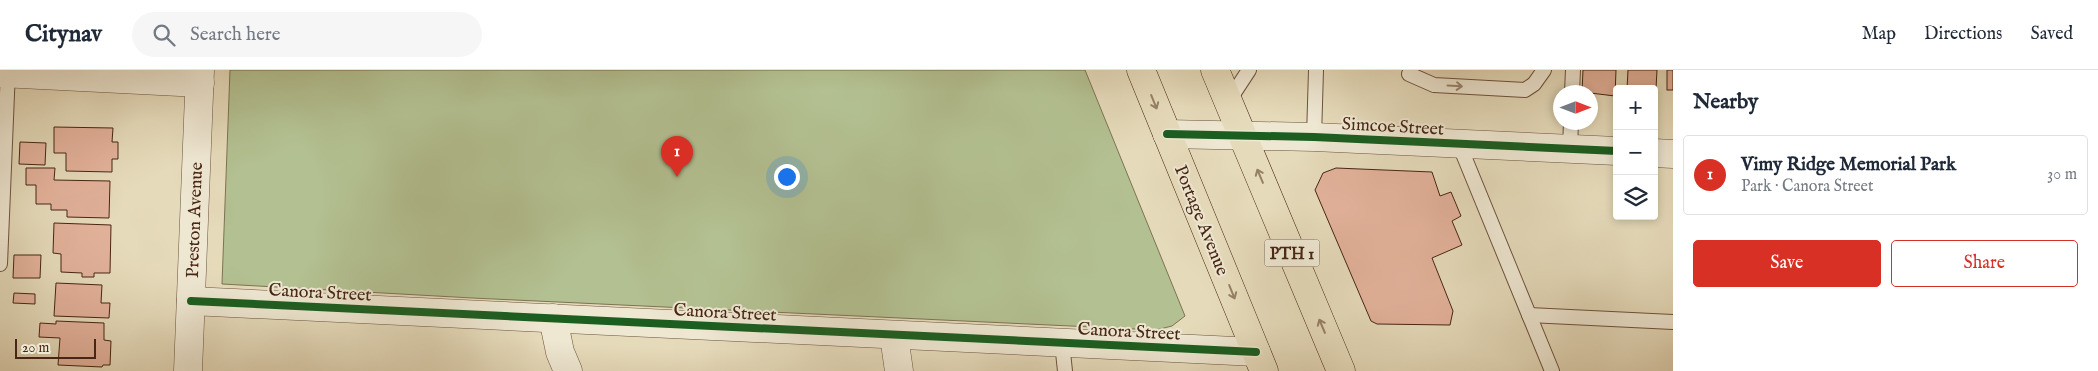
<!DOCTYPE html>
<html lang="en">
<head>
<meta charset="utf-8">
<style>
  :root { --surface:#fff; --page:#f6f6f7; --text:#1f2937; --muted:#747a83; --line:#e0e1e3; --accent:#d93025 }
  body { margin:0; font-family:"IM FELL English",serif; background:var(--page); color:var(--text) }
  .controls { position:absolute; right:15px; top:15px; display:grid; overflow:hidden; border-radius:5px; box-shadow:0 2px 8px #0003 }
  .controls button { width:45px; height:45px; display:grid; place-items:center; padding:0; border:0; border-bottom:1px solid var(--line); background:var(--surface); color:var(--text); font:25px sans-serif }
  .compass { position:absolute; left:1553px; top:15px; width:45px; height:45px; border-radius:50%; background:var(--surface); box-shadow:0 2px 8px #0003; rotate:90deg }
  .scale { position:absolute; left:15px; bottom:12px; width:81px; box-sizing:border-box; padding-left:5px; border:2px solid #472614; border-top:0; font-size:14px; line-height:18px; white-space:nowrap; color:#472614; -webkit-text-stroke:4px #eee7d2; paint-order:stroke }
  .you { position:absolute; left:786px; top:106px; width:18px; height:18px; margin:-12px; border:4px solid #fff; border-radius:50%; background:#1a73e8; box-shadow:0 0 0 8px #1a73e833 }
  .badge { display:grid; place-items:center; width:32px; height:32px; border-radius:50%; background:var(--accent); color:#fff; font-size:16px; font-weight:700 }
  .pin { position:absolute; translate:-50% -41px; filter:drop-shadow(0 1px 2px #0008) }
  .pin::after { content:''; position:absolute; top:26px; width:18px; height:15px; background:inherit; clip-path:polygon(0 0,100% 0,50% 100%) }
  .list { margin:0; padding:0; list-style:none }
  h2 { display:flex; justify-content:space-between; align-items:center; height:65px; margin:0; padding:0 20px; font-size:21px }
  h2 small { font-size:16px; font-weight:400; color:var(--muted) }
  .list li { display:grid; grid-template-columns:32px 1fr auto; gap:15px; align-items:center; box-sizing:border-box; height:80px; margin:0 10px 10px; padding:0 10px; border:1px solid var(--line); border-radius:5px }
  .list b { display:block; font-size:19px; white-space:nowrap }
  .list p { margin:0; font-size:16px; white-space:nowrap; color:var(--muted) }
  .list em { font-size:16px; font-style:normal; color:var(--muted) }
  .actions { display:flex; gap:10px; padding:15px 20px }
  .actions a { flex:1; padding:11px 0; border:1px solid var(--accent); border-radius:5px; text-align:center; font-size:18px; color:var(--accent) }
  .actions .main { background:var(--accent); color:#fff }
  .icon { flex:none; width:28px; height:28px; fill:none; stroke:currentColor; stroke-width:2; stroke-linecap:round; stroke-linejoin:round }
  .map { position:relative; flex:none; width:1673px; height:301px; overflow:hidden }
  header { display:flex; align-items:center; gap:30px; box-sizing:border-box; height:70px; padding:0 25px; background:var(--surface); border-bottom:1px solid var(--line) }
  header strong { font-size:24px }
  nav { display:flex; gap:28px; margin-inline-start:auto; font-size:18px }
  .search { width:350px; height:45px; background:var(--page); display:flex; align-items:center; gap:12px; box-sizing:border-box; padding:0 18px; border-radius:28px; color:var(--muted); font-size:19px }
  main { display:flex }
  aside { flex:1; background:var(--surface) }
  .map>svg:first-child { display:block }
  .green { fill:#b3c091; stroke:#7d7352 }
  .building { fill:#e2b19a; stroke:#472614 }
  .lines { fill:none; stroke-linecap:round; stroke-linejoin:round }
  .service-casing { stroke:#6e533e; stroke-width:16 }
  .minor-casing { stroke:#6e533e; stroke-width:29 }
  .trunk-casing { stroke:#472614; stroke-width:29 }
  .service { stroke:#eee7d2; stroke-width:14 }
  .minor { stroke:#eee7d2; stroke-width:28 }
  .trunk { stroke:#e5daba; stroke-width:28 }
  .cycleway-casing { stroke:#eee7d2; stroke-width:11 }
  .cycleway { stroke:#1b5e20; stroke-width:8 }
  .oneway { stroke:#9a8673 }
  .oneway2 { stroke:#968067 }
  .labels { text-anchor:middle; stroke-width:4; stroke-linejoin:round; paint-order:stroke }
  .shield { fill:#eee7d2; stroke:#79604d; stroke-width:1 }
  .shield-label { font-size:16px; font-weight:bold; fill:#472614 }
  .street-label { font-size:18px; fill:#472614; stroke:#eee7d2 }
</style>
</head>
<body>
<header>
<strong>Citynav</strong>
<div class="search"><svg class="icon" aria-label="search" viewBox="0 0 24 24"><circle cx="10" cy="10" r="6"/><path d="M15 15l6 6"/></svg>Search here</div>
<nav><a>Map</a><a>Directions</a><a>Saved</a></nav>
</header>
<main>
<div class="map">
<svg width="1673" height="301" viewBox="0 0 1673 301">
  <rect width="100%" height="100%" fill="#e5daba"/>
  <filter id="stains"><feTurbulence type="fractalNoise" baseFrequency=".004" numOctaves="4"/><feColorMatrix values="0 0 0 0 .2 0 0 0 0 .09 0 0 0 0 .02 0 0 0 .5 -.17"/></filter>
  <radialGradient id="worn" r=".72"><stop offset=".6" stop-color="#630" stop-opacity="0"/><stop offset="1" stop-color="#630" stop-opacity=".3"/></radialGradient>
  <!-- green -->
  <path class="green" d="M 230,0 L 1085,0 L 1185,246 L 1172,256 L 1156,260 L 472,228 L 222,214 Z"/>
  <!-- building -->
  <g class="building">
    <path d="M 1583,0 L 1616,0 L 1615,26 L 1582,22 Z"/>
    <path d="M 1628,0 L 1657,0 L 1655,37 L 1654,19 L 1627,19 Z"/>
    <rect x="1667" y="0" width="6" height="20"/>
    <path d="M 54,57 L 113,58 L 112,72 L 118,72 L 118,89 L 112,89 L 112,102 L 66,101 L 66,83 L 54,83 Z"/>
    <path d="M 20,72 L 46,73 L 45,95 L 19,94 Z"/>
    <path d="M 26,98 L 55,98 L 54,110 L 110,111 L 109,148 L 67,147 L 67,140 L 51,140 L 51,134 L 36,134 L 36,115 L 26,115 Z"/>
    <path d="M 1336,98 L 1432,102 L 1440,126 L 1451,122 L 1461,146 L 1452,151 L 1462,175 L 1432,188 L 1453,241 L 1450,255 L 1377,254 L 1371,251 L 1315,120 L 1323,103 Z"/>
    <path d="M 54,153 L 111,155 L 110,203 L 94,203 L 94,207 L 82,207 L 82,203 L 61,202 L 61,184 L 53,183 Z"/>
    <path d="M 14,185 L 41,185 L 40,208 L 13,208 Z"/>
    <path d="M 56,213 L 102,215 L 101,233 L 110,233 L 109,248 L 54,246 Z"/>
    <path d="M 14,223 L 35,224 L 35,234 L 13,233 Z"/>
    <path d="M 56,251 L 104,253 L 104,270 L 111,271 L 110,295 L 103,295 L 102,297 L 58,295 L 60,268 L 39,267 L 40,253 L 56,254 Z"/>
  </g>
  <g class="lines">
    <defs>
      <g id="service">
        <path d="M 1409,4 L 1434,15 L 1525,20 L 1534,14 L 1544,0"/>
        <path d="M 1572,22 L 1573,0"/>
        <path d="M 1228,32 L 1249,0"/>
        <path d="M 1314,67 L 1316,0"/>
        <path d="M 1459,74 L 1552,301"/>
        <path d="M 1570,79 L 1571,52"/>
        <path d="M 0,194 L 8,0"/>
        <path d="M 1529,245 L 1673,252"/>
        <path d="M 1062,273 L 1065,301"/>
      </g>
      <g id="minor">
        <path d="M 0,3 L 200,13"/>
        <path d="M 1167,64 L 1314,67 L 1617,81"/>
        <path d="M 1654,83 L 1673,84"/>
        <path d="M 191,231 L 1256,282"/>
        <path d="M 553,248 L 560,282 L 568,301"/>
        <path d="M 894,266 L 899,301"/>
        <path d="M 188,301 L 200,0"/>
      </g>
      <g id="trunk">
        <path d="M 1141,0 L 1264,301"/>
        <path d="M 1215,0 L 1341,301"/>
      </g>
    </defs>
    <!-- service casing -->
    <use href="#service" class="service-casing"/>
    <!-- minor casing -->
    <use href="#minor" class="minor-casing"/>
    <!-- trunk casing -->
    <use href="#trunk" class="trunk-casing"/>
    <!-- service -->
    <use href="#service" class="service"/>
    <!-- minor -->
    <use href="#minor" class="minor"/>
    <!-- trunk -->
    <use href="#trunk" class="trunk"/>
    <defs>
      <g id="cycleway">
        <path d="M 1167,64 L 1314,67 L 1617,81"/>
        <path d="M 191,231 L 1256,282"/>
      </g>
    </defs>
    <!-- cycleway casing -->
    <use href="#cycleway" class="cycleway-casing"/>
    <!-- cycleway -->
    <use href="#cycleway" class="cycleway"/>
  </g>
  <!-- one-way arrows -->
  <defs><path id="oneway-shaft" d="M-6 0H5M1.5-3L5.5 0L1.5 3" fill="none" stroke-width="1.6" stroke-linecap="round" stroke-linejoin="round" transform="scale(1.25)"/></defs>
  <use class="oneway" href="#oneway-shaft" transform="translate(1455 16) rotate(3)"/>
  <g class="oneway2">
    <use href="#oneway-shaft" transform="translate(1154 32) rotate(68)"/>
    <use href="#oneway-shaft" transform="translate(1260 106) rotate(-113)"/>
    <use href="#oneway-shaft" transform="translate(1232 222) rotate(68)"/>
    <use href="#oneway-shaft" transform="translate(1322 256) rotate(-113)"/>
  </g>
  <g class="labels">
    <!-- shield labels -->
    <rect class="shield" x="1264.5" y="169.5" width="55" height="27" rx="4"/>
    <g class="shield-label">
      <text x="1292" y="189">PTH 1</text>
    </g>
    <!-- street labels -->
    <g class="street-label">
      <text transform="translate(1393 56) rotate(3)" y="6">Simcoe Street</text>
      <text transform="translate(194 150) rotate(-88)" y="6">Preston Avenue</text>
      <text transform="translate(1202 150) rotate(68)" y="6">Portage Avenue</text>
      <text transform="translate(320 222) rotate(3)" y="6">Canora Street</text>
      <text transform="translate(725 242) rotate(3)" y="6">Canora Street</text>
      <text transform="translate(1129 261) rotate(3)" y="6">Canora Street</text>
    </g>
  </g>
  <rect width="100%" height="100%" filter="url(#stains)"/>
  <rect width="100%" height="100%" fill="url(#worn)"/>
</svg>
<div class="controls">
<button>+</button>
<button>−</button>
<button><svg class="icon" aria-label="layers" viewBox="0 0 24 24"><path d="M12 4l9 5-9 5-9-5zM3 14l9 5 9-5"/></svg></button>
</div>
<svg class="compass" viewBox="-18 -18 36 36"><path d="M0-13l5 13h-10z" fill="#e53935"/><path d="M0 13l5-13h-10z" fill="#747a83"/></svg>
<div class="scale">20 m</div>
<div class="you"></div>
<div class="pin badge" style="left:677px;top:107px">1</div>
</div>
<aside>
<h2>Nearby<small></small></h2>
<ul class="list">
<li><span class="badge">1</span><div><b>Vimy Ridge Memorial Park</b><p>Park · Canora Street</p></div><em>30 m</em></li>
</ul>
<div class="actions"><a class="main">Save</a><a>Share</a></div>
</aside>
</main>
</body>
</html>
